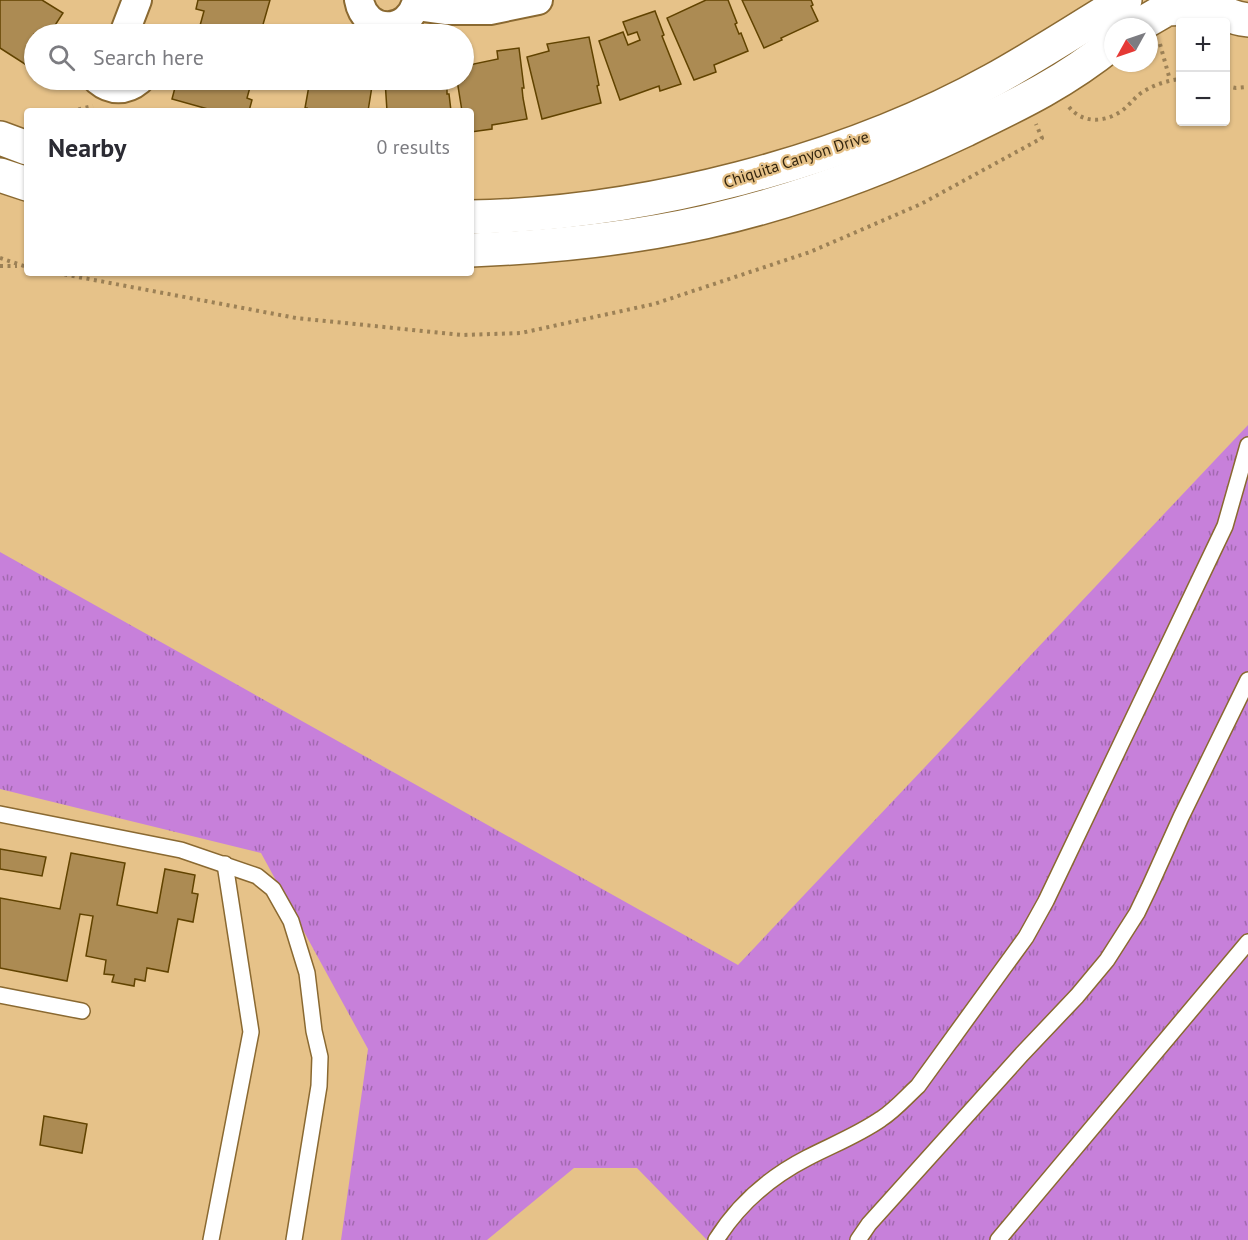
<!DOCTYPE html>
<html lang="en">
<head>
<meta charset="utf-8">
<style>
  :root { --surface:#fff; --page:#f2f2f3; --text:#2b2b33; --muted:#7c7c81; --line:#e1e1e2 }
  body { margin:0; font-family:"PT Sans",sans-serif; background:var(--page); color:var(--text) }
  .controls { position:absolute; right:18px; top:18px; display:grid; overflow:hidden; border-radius:6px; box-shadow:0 2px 4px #0004 }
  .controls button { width:54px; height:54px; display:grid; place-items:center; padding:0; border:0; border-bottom:2px solid var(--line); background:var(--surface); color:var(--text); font:30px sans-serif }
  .compass { position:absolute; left:1104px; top:18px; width:54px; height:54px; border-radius:50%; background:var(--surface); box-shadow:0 2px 4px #0004; rotate:230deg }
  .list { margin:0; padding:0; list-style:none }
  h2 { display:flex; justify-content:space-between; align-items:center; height:78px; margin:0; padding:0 24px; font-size:26px }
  h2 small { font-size:20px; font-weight:400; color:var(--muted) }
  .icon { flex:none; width:33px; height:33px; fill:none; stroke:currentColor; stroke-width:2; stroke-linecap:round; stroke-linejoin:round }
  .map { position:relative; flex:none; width:1248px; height:1240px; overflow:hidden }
  .search { position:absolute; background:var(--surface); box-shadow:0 2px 4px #0004; left:24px; top:24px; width:450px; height:66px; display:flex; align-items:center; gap:15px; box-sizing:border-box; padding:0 21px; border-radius:33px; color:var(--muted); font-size:22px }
  .panel { position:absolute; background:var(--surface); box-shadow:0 2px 4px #0004; left:24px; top:108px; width:450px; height:168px; border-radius:6px }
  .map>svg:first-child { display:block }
  .grass { fill:url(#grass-tufts) }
  .building { fill:#ac8b53; stroke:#614300; stroke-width:1.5 }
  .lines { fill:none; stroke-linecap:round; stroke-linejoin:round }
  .service-casing { stroke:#8a6931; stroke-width:18 }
  .minor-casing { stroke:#8a6931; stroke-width:32 }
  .secondary-casing { stroke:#8a6931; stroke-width:36 }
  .path { stroke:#9c8156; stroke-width:4; stroke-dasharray:3 4.5; stroke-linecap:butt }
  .service { stroke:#fff; stroke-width:15 }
  .minor { stroke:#fff; stroke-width:28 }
  .secondary { stroke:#fff; stroke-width:33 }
  .labels { text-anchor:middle; stroke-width:4.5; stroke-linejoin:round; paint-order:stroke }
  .street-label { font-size:16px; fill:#33250e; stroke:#e6c289 }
</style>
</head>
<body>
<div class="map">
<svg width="1248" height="1240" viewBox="0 0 1248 1240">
  <defs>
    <pattern id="grass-tufts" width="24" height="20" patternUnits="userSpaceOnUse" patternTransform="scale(1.5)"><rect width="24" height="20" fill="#c780da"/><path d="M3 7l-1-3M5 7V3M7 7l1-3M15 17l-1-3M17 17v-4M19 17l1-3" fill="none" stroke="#a269af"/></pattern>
  </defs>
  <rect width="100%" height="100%" fill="#e6c289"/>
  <!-- grass -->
  <path class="grass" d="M 1248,425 L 1248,1240 L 707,1240 L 637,1168 L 574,1168 L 487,1240 L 341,1240 L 368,1049 L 261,853 L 0,789 L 0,552 L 738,965 Z"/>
  <!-- building -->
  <g class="building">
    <path d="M 0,0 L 42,0 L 63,13 L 50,33 L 52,34 L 34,34 L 34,62 L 31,68 L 0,48 Z"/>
    <path d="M 198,0 L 270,0 L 262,28 L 265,28 L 263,34 L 205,34 L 198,33 L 204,11 L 196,9 Z"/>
    <path d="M 706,0 L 728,0 L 737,23 L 735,24 L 739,34 L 741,33 L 748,51 L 714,65 L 716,72 L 694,80 L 667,18 Z"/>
    <path d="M 742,0 L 811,0 L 813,5 L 811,6 L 818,21 L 781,38 L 782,40 L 764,48 Z"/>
    <path d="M 655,11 L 664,35 L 662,36 L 681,84 L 660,91 L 659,86 L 620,100 L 599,41 L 623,32 L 628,45 L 640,40 L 637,32 L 628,35 L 623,22 Z"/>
    <path d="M 589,37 L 599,85 L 597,86 L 601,103 L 542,119 L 527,57 L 549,51 L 547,44 Z"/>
    <path d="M 519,48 L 524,88 L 522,88 L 523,98 L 527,119 L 492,125 L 492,129 L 471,132 L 471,111 L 462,111 L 457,80 L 464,80 L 464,66 L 498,59 L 497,51 Z"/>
    <path d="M 177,80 L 191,80 L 200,82 L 200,80 L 252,80 L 247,98 L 252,100 L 249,111 L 215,111 L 172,99 Z"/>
    <path d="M 310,80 L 373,80 L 368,111 L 307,111 L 307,108 L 305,108 Z"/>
    <path d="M 385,80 L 449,80 L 449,83 L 447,83 L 447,94 L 449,94 L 451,111 L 387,111 Z"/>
    <path d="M 0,849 L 46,857 L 42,876 L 0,869 Z"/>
    <path d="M 71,853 L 125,863 L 117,905 L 157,913 L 165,869 L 195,875 L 192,893 L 198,894 L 193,922 L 178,919 L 168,972 L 147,968 L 145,981 L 135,979 L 134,986 L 112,982 L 114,975 L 104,974 L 106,960 L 86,956 L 93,916 L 80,914 L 67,981 L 0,968 L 0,898 L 60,909 Z"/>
    <path d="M 44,1116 L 87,1124 L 82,1153 L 40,1145 Z"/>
  </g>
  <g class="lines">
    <defs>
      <g id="service">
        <path d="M 0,814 L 181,850 L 257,876 L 273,889 L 291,921 L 307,973 L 314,1031 L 320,1057 L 319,1086 L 294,1240"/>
        <path d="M 0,995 L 82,1011"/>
        <path d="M 211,1240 L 251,1032 L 225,864"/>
        <path d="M 716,1240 C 738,1205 770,1177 807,1158 C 832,1145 858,1135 881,1119 C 895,1110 906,1097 918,1086 L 1026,937 L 1046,901 L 1225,526 L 1248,445"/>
        <path d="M 858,1240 L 869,1224 L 1022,1054 L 1077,996 L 1107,960 L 1137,913 L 1149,888 L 1181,817 L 1248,680"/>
        <path d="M 998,1240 L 1248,942"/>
      </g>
      <g id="minor">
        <path d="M 359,0 C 365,35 410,35 417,0"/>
        <path d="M 416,6 L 445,10 L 490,10 L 538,0"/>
        <path d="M 124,34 L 137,0"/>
        <path d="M 98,80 C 111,91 126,91 139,80"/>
      </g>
      <g id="secondary">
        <path d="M 1205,0 C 1217,11 1232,18 1248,20"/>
        <path d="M 1136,27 L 1167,9 L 1212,7"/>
        <path d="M 0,138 L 27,148"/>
        <path d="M 0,175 L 27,184"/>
        <path d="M 471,217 C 642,214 843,163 993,80 C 1038,55 1081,27 1125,0"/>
        <path d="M 471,250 C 550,247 628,239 705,222 C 794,202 883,169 965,130 C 1021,103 1065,82 1113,43"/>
      </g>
    </defs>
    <!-- service casing -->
    <use href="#service" class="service-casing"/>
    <!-- minor casing -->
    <use href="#minor" class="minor-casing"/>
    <!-- secondary casing -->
    <use href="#secondary" class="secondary-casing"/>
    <!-- path -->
    <g class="path">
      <path d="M 1160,44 L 1170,80"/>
      <path d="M 1226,86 L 1236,88 L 1248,87"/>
      <path d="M 1069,107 C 1082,123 1103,123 1120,112 C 1128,107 1133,99 1141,93 C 1153,85 1166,81 1180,79"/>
      <path d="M 71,111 L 93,106"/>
      <path d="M 0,258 L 27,267"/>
      <path d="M 0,266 L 17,266"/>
      <path d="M 57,273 L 296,318 L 462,335 L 521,333 L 654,304 L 810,252 L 921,204 L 1042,138 L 1036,124"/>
    </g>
    <!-- service -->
    <use href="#service" class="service"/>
    <!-- minor -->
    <use href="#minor" class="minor"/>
    <!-- secondary -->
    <use href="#secondary" class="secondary"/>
  </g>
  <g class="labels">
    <!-- street labels -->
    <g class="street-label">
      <text transform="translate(796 159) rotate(-18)" y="6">Chiquita Canyon Drive</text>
    </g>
  </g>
</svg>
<div class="controls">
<button>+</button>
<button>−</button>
</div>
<svg class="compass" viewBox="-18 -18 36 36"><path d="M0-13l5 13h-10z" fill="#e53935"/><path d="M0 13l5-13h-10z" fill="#7c7c81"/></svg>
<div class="search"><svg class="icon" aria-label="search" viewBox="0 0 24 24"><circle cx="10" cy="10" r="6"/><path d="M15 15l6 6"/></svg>Search here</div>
<section class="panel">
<h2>Nearby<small>0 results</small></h2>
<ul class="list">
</ul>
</section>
</div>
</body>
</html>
